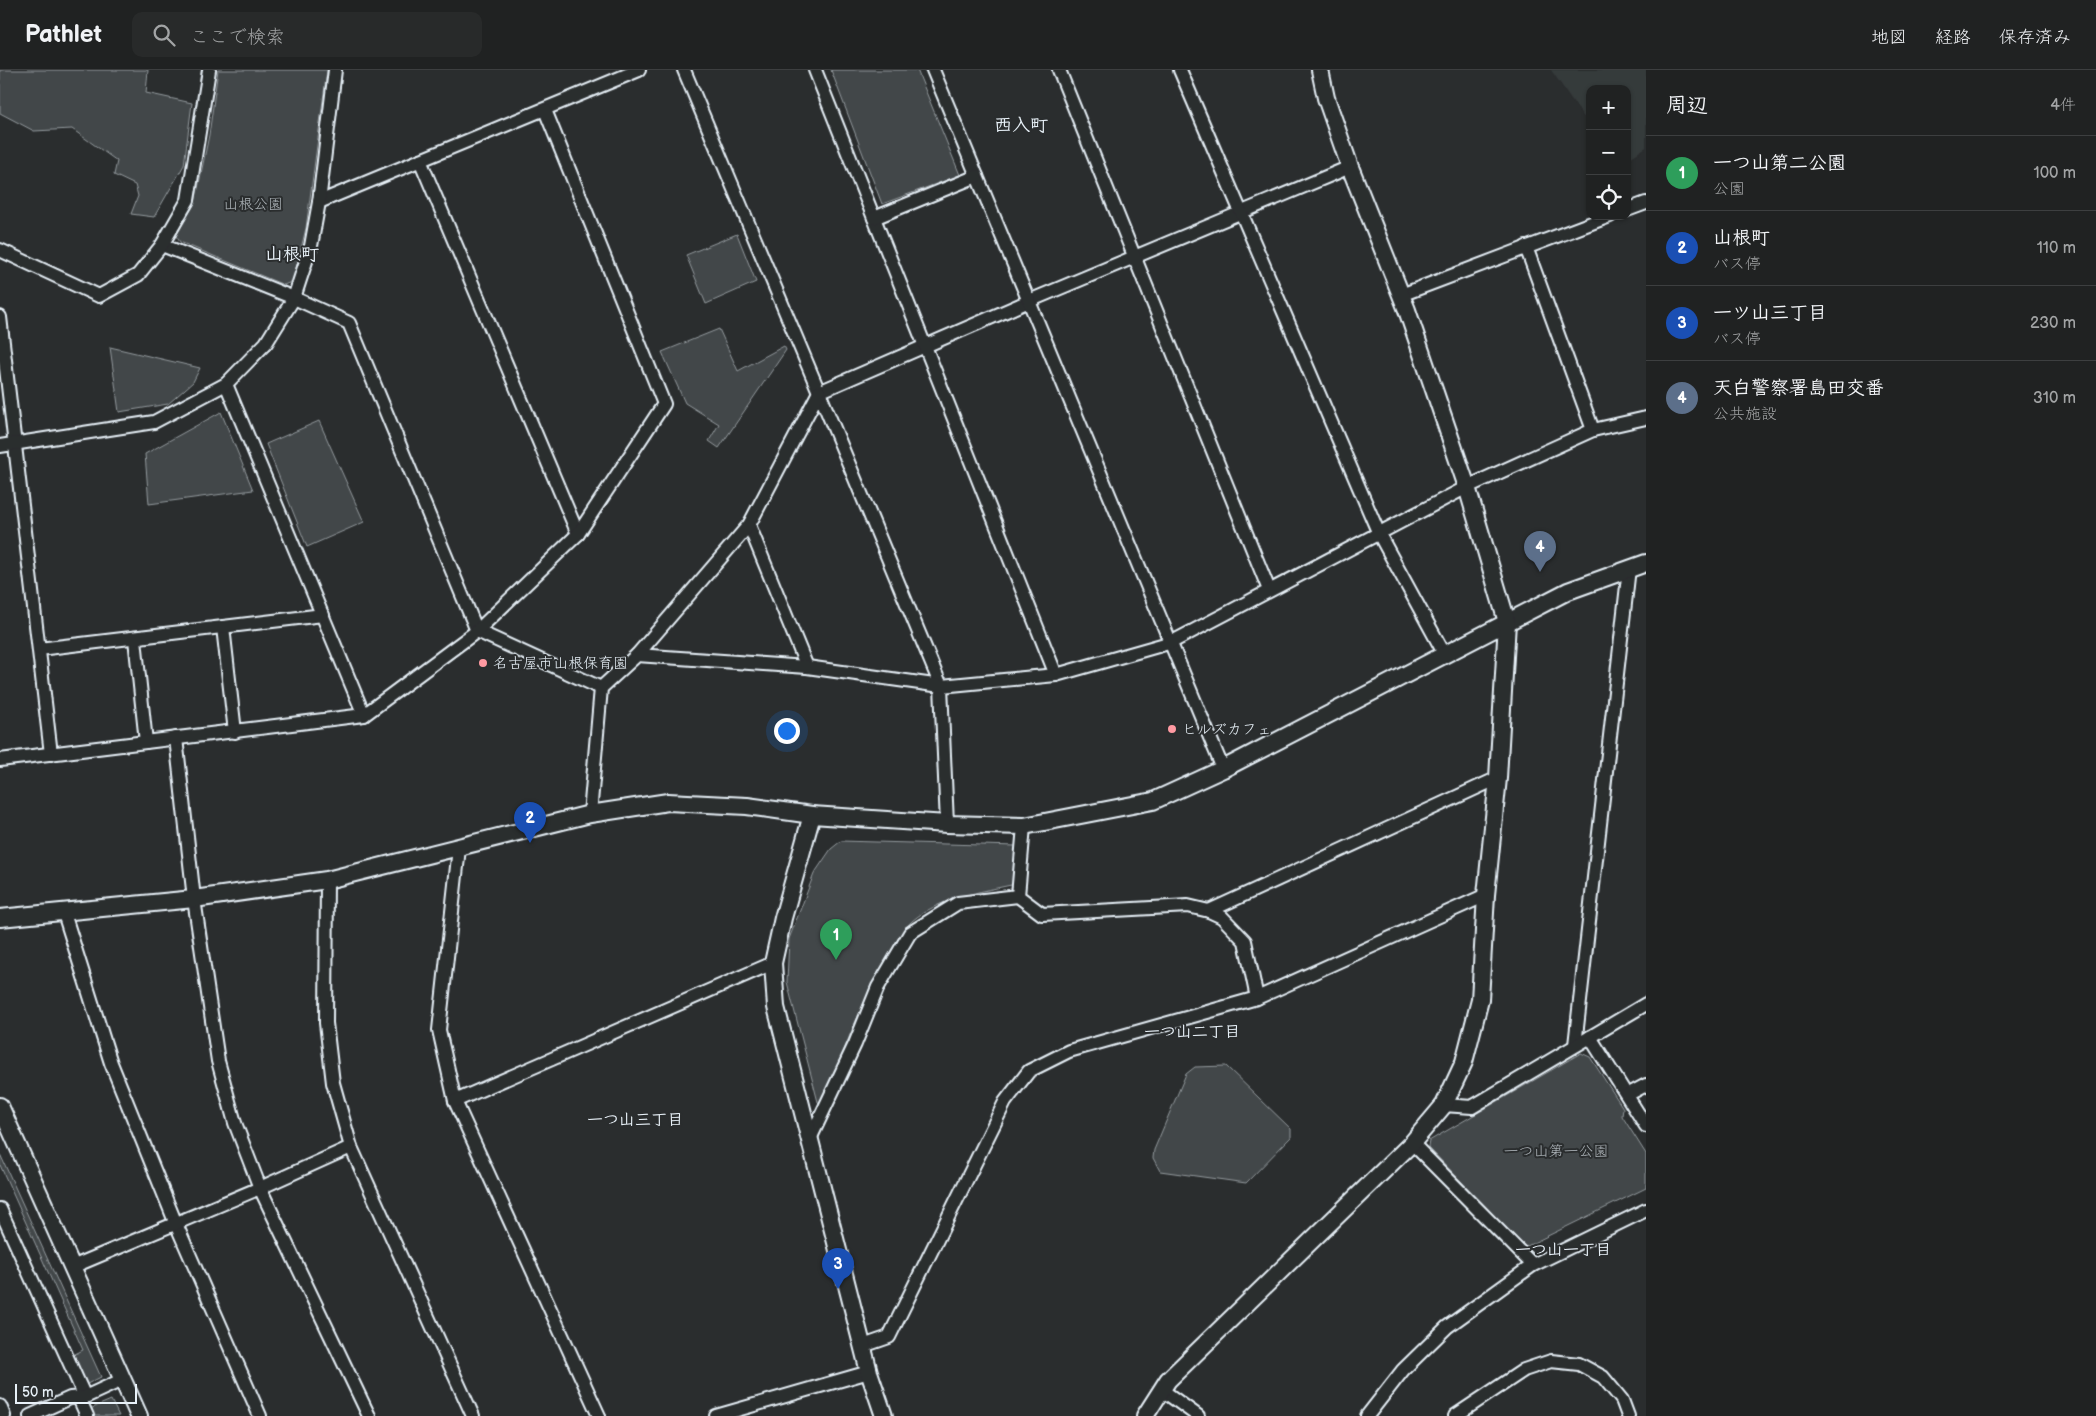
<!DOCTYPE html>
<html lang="ja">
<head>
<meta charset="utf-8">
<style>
  :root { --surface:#202222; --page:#282a2a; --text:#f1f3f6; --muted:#a2a4a5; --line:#3d3f40; --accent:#bca0f2 }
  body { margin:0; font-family:"Balsamiq Sans","Klee One",sans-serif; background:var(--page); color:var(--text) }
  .controls { position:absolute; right:15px; top:15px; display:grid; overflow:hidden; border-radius:10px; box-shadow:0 1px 4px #0004 }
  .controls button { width:45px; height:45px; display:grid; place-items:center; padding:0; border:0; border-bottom:1px solid var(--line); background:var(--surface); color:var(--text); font:25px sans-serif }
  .scale { position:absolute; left:15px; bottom:12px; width:122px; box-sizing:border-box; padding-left:5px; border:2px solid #e8f1f8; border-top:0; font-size:14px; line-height:18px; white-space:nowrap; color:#e8f1f8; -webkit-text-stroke:4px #2a2d2e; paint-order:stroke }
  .you { position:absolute; left:786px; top:660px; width:18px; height:18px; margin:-12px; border:4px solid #fff; border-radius:50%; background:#1a73e8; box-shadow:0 0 0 8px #1a73e833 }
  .badge { display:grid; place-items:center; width:32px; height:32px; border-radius:50%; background:var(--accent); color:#fff; font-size:16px; font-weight:700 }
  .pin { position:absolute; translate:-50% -41px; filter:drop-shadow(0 1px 2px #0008) }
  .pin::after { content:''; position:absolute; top:26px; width:18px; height:15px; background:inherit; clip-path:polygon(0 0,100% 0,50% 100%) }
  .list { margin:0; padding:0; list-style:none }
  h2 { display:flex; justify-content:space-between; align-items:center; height:65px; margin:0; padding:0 20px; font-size:21px }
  h2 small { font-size:16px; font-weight:400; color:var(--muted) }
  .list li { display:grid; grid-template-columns:32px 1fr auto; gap:15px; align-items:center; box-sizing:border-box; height:75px; padding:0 20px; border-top:1px solid var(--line) }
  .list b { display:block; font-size:19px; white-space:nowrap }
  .list p { margin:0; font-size:16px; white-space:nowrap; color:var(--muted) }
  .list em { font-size:16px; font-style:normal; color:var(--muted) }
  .icon { flex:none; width:28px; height:28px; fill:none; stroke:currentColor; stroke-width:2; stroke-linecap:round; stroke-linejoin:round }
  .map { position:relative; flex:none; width:1646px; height:1346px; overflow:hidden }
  header { display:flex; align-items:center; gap:30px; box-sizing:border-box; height:70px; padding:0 25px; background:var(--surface); border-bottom:1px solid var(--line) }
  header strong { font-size:24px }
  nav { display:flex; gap:28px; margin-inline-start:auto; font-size:18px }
  .search { width:350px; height:45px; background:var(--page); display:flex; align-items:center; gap:12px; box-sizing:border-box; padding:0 18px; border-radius:10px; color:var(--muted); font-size:19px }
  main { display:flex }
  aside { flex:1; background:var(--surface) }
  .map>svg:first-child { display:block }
  .built { fill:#363a3b }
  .green { fill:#424648; stroke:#959ca0 }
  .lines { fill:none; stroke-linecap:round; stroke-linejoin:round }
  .minor-casing { stroke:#e8f1f8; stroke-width:16 }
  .tertiary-casing { stroke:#e8f1f8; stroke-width:20 }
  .minor { stroke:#2a2d2e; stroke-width:12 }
  .tertiary { stroke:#2a2d2e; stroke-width:16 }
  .poi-dot { fill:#ff9aa2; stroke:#2a2d2e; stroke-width:2 }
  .labels { text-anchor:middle; stroke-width:4; stroke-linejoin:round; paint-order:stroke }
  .park-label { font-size:15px; fill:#aeb5ba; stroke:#2a2d2e }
  .poi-label { font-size:15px; fill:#e8f1f8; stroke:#2a2d2e; text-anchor:start }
  .neighbourhood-label { font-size:16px; font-weight:bold; fill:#e8f1f8; stroke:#2a2d2e }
  .quarter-label { font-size:18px; font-weight:bold; fill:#e8f1f8; stroke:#2a2d2e }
</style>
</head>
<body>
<header>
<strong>Pathlet</strong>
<div class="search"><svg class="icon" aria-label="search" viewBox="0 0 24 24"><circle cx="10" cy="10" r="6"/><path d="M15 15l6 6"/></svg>ここで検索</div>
<nav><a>地図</a><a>経路</a><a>保存済み</a></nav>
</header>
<main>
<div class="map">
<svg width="1646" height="1346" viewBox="0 0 1646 1346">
  <rect width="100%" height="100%" fill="#2a2d2e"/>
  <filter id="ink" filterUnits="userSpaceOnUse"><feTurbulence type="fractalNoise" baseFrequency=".02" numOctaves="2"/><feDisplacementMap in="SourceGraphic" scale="10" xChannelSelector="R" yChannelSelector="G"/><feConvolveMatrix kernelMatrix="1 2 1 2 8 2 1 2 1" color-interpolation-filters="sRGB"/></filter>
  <g filter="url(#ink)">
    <!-- built -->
    <path class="built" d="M 1551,0 L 1646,0 L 1646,77 L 1627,90 L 1627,19 L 1590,19 L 1590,56 Z"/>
    <!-- green -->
    <g class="green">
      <path d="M 0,0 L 148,0 L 146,23 L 192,33 L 184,95 L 154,147 L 131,144 L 138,126 L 135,115 L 114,105 L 117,91 L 72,59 L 34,61 L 0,43 Z"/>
      <path d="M 218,0 L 327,0 L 306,158 L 293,211 L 284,215 L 180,172 L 176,166 L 195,133 L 209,65 Z"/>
      <path d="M 831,0 L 917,0 L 960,105 L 882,134 Z"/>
      <path d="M 737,164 L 756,212 L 706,234 L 686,185 Z"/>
      <path d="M 719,259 L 738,301 L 784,276 L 786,280 L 719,378 L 709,371 L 719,354 L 685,333 L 662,282 Z"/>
      <path d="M 110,277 L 200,298 L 193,312 L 168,334 L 119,342 Z"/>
      <path d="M 221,342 L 253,420 L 149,434 L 145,384 Z"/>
      <path d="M 319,351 L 364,452 L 307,477 L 266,374 Z"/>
      <path d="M 841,771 L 1016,776 L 1016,810 L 1011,815 C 979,822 945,827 917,847 C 903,857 894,875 886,890 C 859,937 841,986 823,1037 L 818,1032 L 787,912 L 789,869 L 814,804 L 831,779 Z"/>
      <path d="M 1581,983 L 1590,987 L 1623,1038 L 1622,1046 L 1646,1084 L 1646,1118 L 1525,1177 L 1428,1077 L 1429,1071 Z"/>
      <path d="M 1226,996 L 1291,1059 L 1291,1067 L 1246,1113 L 1160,1101 L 1153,1088 L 1154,1080 L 1186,1004 L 1195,997 Z"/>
      <path d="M 0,1084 L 101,1307 L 83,1316 L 71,1289 L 73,1285 L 83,1280 L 0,1095 Z"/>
      <path d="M 111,1330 L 119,1346 L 94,1346 L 90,1339 Z"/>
    </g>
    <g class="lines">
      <defs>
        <g id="minor">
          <path d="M 684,0 L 819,322 L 1029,231 L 1350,97"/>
          <path d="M 815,0 L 1056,605"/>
          <path d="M 933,0 L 1223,699"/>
          <path d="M 1059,0 L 1269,520"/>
          <path d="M 1180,0 L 1379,464 L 1445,585"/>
          <path d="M 420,90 L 578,464"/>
          <path d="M 319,132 L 639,0"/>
          <path d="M 1627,140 L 1646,133"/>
          <path d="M 874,148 L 977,106"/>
          <path d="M 162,175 L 294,228 L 349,253 L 477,561 L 601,618"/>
          <path d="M 1526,177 L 1593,360"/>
          <path d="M 0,180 L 99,226 L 138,205 L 162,175 L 188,130 L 209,0"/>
          <path d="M 1401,225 L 1610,146"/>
          <path d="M 0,247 L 51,684"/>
          <path d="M 226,314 L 364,645"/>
          <path d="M 819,322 L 941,616 L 947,754"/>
          <path d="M 0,376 L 154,352 L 226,314 L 266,273 L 294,228 L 311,176 L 319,132 L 335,0"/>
          <path d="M 749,455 L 807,597"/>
          <path d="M 223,557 L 235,662"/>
          <path d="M 135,569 L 146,672"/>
          <path d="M 39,579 L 323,545"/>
          <path d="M 637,585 L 749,455 L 819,322"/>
          <path d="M 176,668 L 194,829 L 218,991 L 235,1053 L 260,1118 L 369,1346"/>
          <path d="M 0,690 L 364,645 L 477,561 L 578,464 L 664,334 L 545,40"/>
          <path d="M 590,744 L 601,618 L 637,585 L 807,597 L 941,616 L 1056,605 L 1172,572 L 1467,417 L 1593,360 L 1646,348"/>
          <path d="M 1024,756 L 1018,826 L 1042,844 L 1188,836 L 1209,841 L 1222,847 L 1245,871 L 1257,928"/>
          <path d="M 459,778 L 439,960 L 455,1031 L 599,1346"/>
          <path d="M 327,810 L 326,953 L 333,1013 L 351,1077 L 473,1346"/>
          <path d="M 63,840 L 111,993 L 176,1154 L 260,1346"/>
          <path d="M 1209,841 L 1498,708"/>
          <path d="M 1590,967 L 1646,1056"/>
          <path d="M 1575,975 L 1629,498"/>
          <path d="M 1627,1025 L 1646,1015"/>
          <path d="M 455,1031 L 773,893"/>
          <path d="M 1444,1035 L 1472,1037 L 1646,934"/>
          <path d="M 810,1069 L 855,974 L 878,917 L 910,863 L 958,833 L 1018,826"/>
          <path d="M 1412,1073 L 1533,1195"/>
          <path d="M 0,1139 L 85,1327"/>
          <path d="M 72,1197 L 260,1118 L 351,1077"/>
          <path d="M 863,1276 L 889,1267 L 1005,1032 L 1029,1001 L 1069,981 L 1257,928 L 1486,825"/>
          <path d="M 1162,1320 L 1198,1346"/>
          <path d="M 79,1328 L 87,1346"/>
          <path d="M 0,1336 L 4,1346"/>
          <path d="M 30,1346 L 70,1328 L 85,1327 L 122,1310"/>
          <path d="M 716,1346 L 869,1302"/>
          <path d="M 1367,1346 L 1403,1300 L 1447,1257 L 1533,1195 L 1646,1140"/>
          <path d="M 1455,1346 L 1524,1300 L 1551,1291 L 1579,1294 L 1603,1307 L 1622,1330 L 1628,1346"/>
        </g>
        <g id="tertiary">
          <path d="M 812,745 L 783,848 L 773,893 L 776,937 L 869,1302 L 884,1346"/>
          <path d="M 0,848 L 194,829 L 327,810 L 590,744 L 668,732 L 747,736 L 812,745 L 947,754 L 1024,756 L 1153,731 L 1223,699 L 1568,521 L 1646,493"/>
          <path d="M 0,1036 L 139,1346"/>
          <path d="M 1145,1346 L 1168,1310 L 1412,1073 L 1444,1035 L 1464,992 L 1480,930 L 1486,825 L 1498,708 L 1507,552 L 1467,417 L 1407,240 L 1350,97 L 1326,28 L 1320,0"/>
        </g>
      </defs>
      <!-- minor casing -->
      <use href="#minor" class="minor-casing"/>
      <!-- tertiary casing -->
      <use href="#tertiary" class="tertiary-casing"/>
      <!-- minor -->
      <use href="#minor" class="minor"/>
      <!-- tertiary -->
      <use href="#tertiary" class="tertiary"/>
    </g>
  </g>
  <!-- markers -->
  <g class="poi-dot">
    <circle cx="483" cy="593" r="5"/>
    <circle cx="1172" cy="659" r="5"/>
  </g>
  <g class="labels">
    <!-- park labels -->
    <g class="park-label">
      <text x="253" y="139">山根公園</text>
      <text x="1556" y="1086">一つ山第一公園</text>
    </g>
    <!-- poi labels -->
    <g class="poi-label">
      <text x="493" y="598">名古屋市山根保育園</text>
      <text x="1182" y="664">ヒルズカフェ</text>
    </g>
    <!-- neighbourhood labels -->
    <g class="neighbourhood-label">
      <text x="1192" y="967">一つ山二丁目</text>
      <text x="635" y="1055">一つ山三丁目</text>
      <text x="1563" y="1185">一つ山一丁目</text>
    </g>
    <!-- quarter labels -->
    <g class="quarter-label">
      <text x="1021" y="61">西入町</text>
      <text x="292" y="190">山根町</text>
    </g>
  </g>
</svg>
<div class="controls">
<button>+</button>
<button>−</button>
<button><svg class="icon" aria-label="locate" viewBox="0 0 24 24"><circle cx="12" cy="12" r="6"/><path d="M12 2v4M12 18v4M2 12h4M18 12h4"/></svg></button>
</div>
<div class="scale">50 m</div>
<div class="you"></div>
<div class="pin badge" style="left:836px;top:890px;background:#2e9e5b">1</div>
<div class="pin badge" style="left:530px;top:773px;background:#1a4fb4">2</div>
<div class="pin badge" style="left:838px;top:1219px;background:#1a4fb4">3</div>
<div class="pin badge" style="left:1540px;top:502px;background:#5c6f8a">4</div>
</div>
<aside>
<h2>周辺<small>4件</small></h2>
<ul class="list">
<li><span class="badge" style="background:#2e9e5b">1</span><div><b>一つ山第二公園</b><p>公園</p></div><em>100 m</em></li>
<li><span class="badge" style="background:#1a4fb4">2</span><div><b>山根町</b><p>バス停</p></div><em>110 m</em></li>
<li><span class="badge" style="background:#1a4fb4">3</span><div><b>一ツ山三丁目</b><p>バス停</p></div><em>230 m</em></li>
<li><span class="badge" style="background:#5c6f8a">4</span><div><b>天白警察署島田交番</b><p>公共施設</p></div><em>310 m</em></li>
</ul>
</aside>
</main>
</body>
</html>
